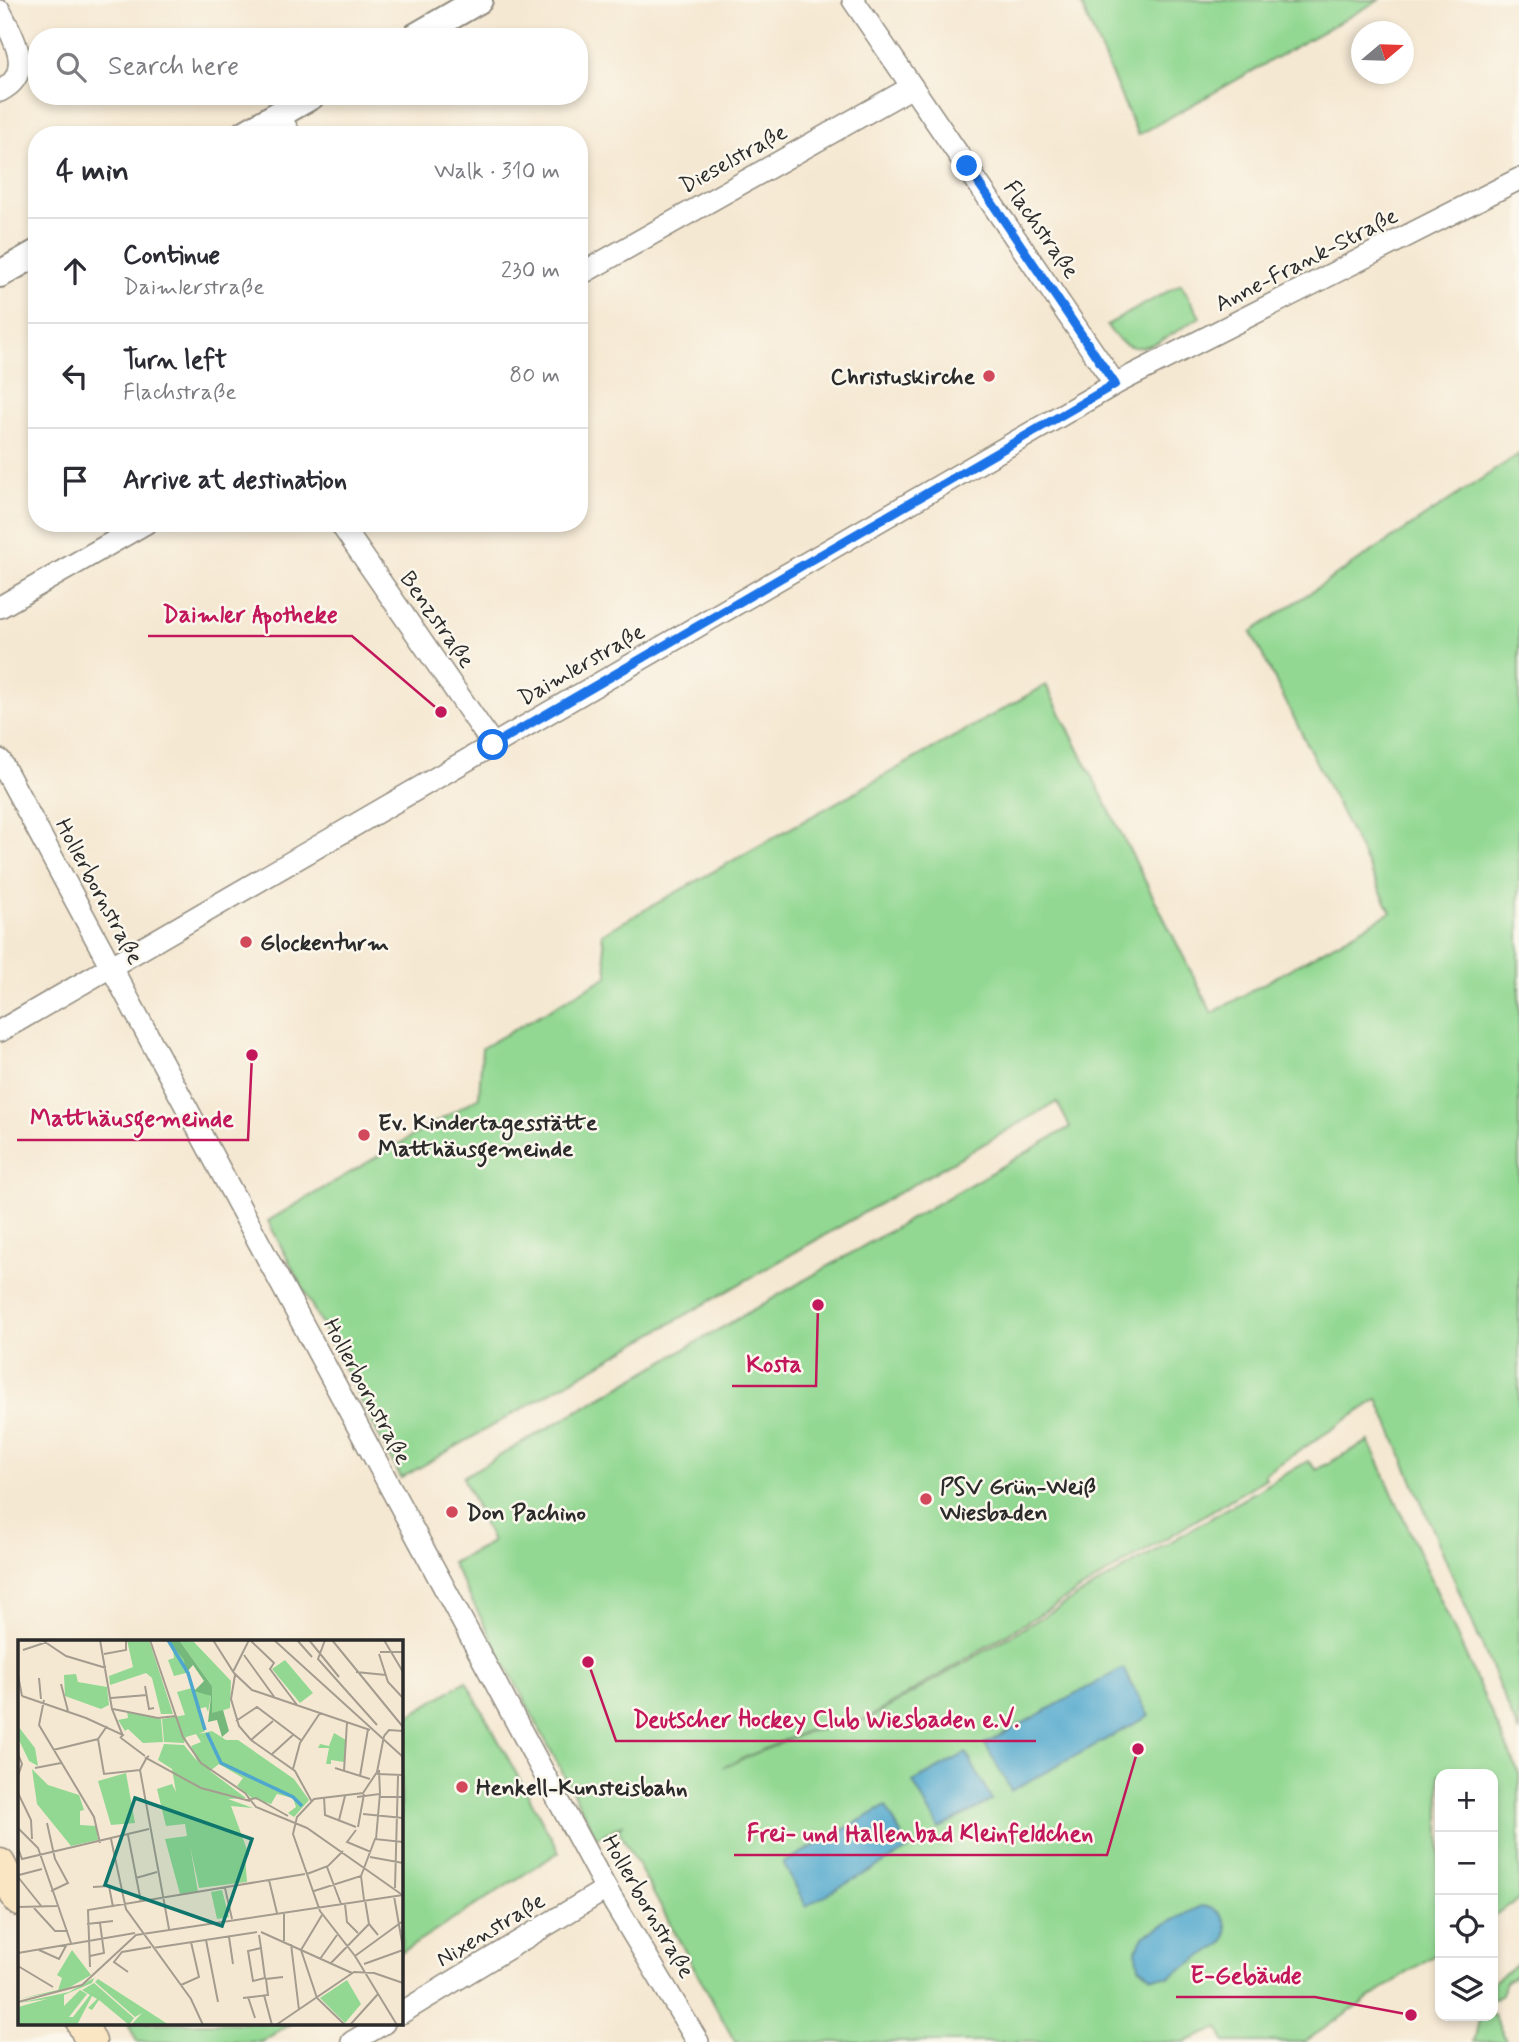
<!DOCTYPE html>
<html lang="en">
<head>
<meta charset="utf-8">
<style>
  :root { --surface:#fff; --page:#f7f7f7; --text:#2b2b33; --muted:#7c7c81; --line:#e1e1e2 }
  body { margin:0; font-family:Mynerve,sans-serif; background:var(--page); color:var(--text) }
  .controls { position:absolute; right:21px; bottom:21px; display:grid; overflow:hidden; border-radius:14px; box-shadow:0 4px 10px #0003 }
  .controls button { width:63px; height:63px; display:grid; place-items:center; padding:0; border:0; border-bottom:2px solid var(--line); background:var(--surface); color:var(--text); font:35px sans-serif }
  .compass { position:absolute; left:1351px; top:21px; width:63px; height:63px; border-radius:50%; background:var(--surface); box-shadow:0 4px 10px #0003; rotate:71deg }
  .stop { position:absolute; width:21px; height:21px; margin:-16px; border:5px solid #1a73e8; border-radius:50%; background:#fff }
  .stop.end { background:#1a73e8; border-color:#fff; box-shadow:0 2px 7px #0008 }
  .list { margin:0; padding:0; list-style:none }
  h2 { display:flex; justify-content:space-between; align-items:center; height:91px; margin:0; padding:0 28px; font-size:30px }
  h2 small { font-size:23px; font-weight:400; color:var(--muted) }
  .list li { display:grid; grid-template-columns:46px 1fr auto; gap:21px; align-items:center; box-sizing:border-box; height:105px; padding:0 28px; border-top:2px solid var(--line) }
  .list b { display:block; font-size:26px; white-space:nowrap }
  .list p { margin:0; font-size:23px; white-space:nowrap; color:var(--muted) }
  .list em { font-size:23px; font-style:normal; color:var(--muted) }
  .icon { flex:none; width:38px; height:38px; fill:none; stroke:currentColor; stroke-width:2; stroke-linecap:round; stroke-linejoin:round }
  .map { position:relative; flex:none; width:1519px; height:2042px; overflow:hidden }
  .search { position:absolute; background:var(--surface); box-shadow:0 4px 10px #0003; left:28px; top:28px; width:560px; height:77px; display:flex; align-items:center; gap:18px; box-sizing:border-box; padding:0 24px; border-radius:28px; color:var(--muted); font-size:26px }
  .panel { position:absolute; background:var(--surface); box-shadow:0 4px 10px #0003; left:28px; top:126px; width:560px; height:406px; border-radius:28px }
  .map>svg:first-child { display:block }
  .green { fill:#92d892; stroke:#5e825e; stroke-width:2 }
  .water { fill:#50a7cd; stroke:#3e697c; stroke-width:2 }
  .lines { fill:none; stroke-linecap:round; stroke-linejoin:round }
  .minor-casing { stroke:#908a7e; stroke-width:24 }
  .tertiary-casing { stroke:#908a7e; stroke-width:30 }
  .secondary-casing { stroke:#908a7e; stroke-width:33 }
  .minor { stroke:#fff; stroke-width:21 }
  .tertiary { stroke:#fff; stroke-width:26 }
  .secondary { stroke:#fbe6c4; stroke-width:30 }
  .route { stroke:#1a73e8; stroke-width:9 }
  .poi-dot { fill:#d1495b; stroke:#fbf7ec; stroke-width:2.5 }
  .labels { text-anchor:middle; stroke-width:5; stroke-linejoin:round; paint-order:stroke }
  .street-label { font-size:23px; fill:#2b2b2b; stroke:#fbf7ec }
  .poi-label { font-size:23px; font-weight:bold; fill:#2b2b2b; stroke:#fbf7ec; text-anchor:start }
  .inset-river { fill:none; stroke:#50a7cd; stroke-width:3.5 }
  .inset-road { fill:none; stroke:#a49c8f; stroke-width:2 }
  .view { fill:#0f766e; fill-opacity:0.15; stroke:#0f766e; stroke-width:3.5 }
  .inset-edge { fill:none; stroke:#2b2b2b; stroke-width:3.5 }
  .leader { fill:none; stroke:#c2185b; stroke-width:2.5 }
  .callout-dot { fill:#c2185b; stroke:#fbf7ec; stroke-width:2.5 }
  .callout-label { font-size:24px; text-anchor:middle; font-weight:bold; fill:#c2185b; stroke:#fbf7ec; stroke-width:5; stroke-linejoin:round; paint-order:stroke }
</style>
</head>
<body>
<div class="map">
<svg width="1519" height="2042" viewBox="0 0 1519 2042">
  <rect width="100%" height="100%" fill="#fbf7ec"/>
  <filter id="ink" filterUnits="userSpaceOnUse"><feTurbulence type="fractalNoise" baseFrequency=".0143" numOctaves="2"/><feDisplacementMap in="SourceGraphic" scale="14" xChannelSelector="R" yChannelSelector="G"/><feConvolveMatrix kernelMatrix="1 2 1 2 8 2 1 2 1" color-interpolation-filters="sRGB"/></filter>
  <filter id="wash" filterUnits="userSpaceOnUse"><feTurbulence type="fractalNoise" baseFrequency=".00686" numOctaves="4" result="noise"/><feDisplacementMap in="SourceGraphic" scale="28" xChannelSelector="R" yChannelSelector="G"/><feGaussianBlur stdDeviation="1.57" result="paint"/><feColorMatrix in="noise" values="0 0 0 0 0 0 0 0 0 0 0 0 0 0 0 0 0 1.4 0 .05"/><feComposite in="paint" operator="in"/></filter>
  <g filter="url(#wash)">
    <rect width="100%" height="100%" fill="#f5e8d2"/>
    <!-- green -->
    <g class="green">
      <path d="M 1079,0 L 1379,0 L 1138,135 Z"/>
      <path d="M 1181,284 L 1200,317 C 1166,336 1133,370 1107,325 Z"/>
      <path d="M 1519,454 L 1519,1733 L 1378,1399 L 1264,1474 L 1266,1478 L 866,1719 L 806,1731 L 723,1767 L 807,1732 L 867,1720 L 1308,1461 L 1316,1470 L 1369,1441 L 1519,1774 L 1519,1899 L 1493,1916 L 1493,1774 L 1440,1774 L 1440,1951 L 1304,2042 L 1225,2042 L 1219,2028 L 1185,2042 L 735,2042 L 618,1829 L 623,1824 L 597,1838 L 452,1563 L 492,1542 L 463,1477 L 1070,1127 L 1057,1102 L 401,1478 L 268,1221 L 479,1097 L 482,1048 L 608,976 L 602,934 L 1046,685 L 1212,1013 L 1391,912 L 1251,632 Z"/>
      <path d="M 466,1681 L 559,1852 L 401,1953 L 401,1721 Z"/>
      <path d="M 1519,1963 L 1519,1974 L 1506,1981 L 1502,1994 L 1493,1999 L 1493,1982 Z"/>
      <path d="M 1493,2014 L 1507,2042 L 1474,2042 L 1480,2016 Z"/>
      <path d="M 128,2023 L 291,2023 L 261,2042 L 137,2042 Z"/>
    </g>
    <!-- water -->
    <g class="water">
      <path d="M 1123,1668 L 1149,1716 L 1011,1791 L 985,1744 Z"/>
      <path d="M 966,1753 L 992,1800 L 939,1829 L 913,1782 Z"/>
      <path d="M 886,1806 L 909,1849 L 806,1906 L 783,1863 Z"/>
      <path d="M 1201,1906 C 1222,1907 1232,1924 1223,1943 L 1169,1977 L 1152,1977 L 1139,1966 L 1136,1950 L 1145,1935 Z"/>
    </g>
  </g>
  <g filter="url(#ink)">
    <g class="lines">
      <defs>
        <g id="minor">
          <path d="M 853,0 L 1115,384"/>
          <path d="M 0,11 C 13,37 36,73 0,91"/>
          <path d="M 279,114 L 290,135"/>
          <path d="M 579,275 L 912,87"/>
          <path d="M 340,523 L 493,745"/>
          <path d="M 0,607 L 146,523"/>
          <path d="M 0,760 L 606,1889 L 698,2042"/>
          <path d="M 0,1031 L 1115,384 L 1519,179"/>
          <path d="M 401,2013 L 606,1889"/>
          <path d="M 352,2042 L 384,2023"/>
        </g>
        <g id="tertiary">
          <path d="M 415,37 L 479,0"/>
          <path d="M 243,135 L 311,96"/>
          <path d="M 0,274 L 37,253"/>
        </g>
        <g id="secondary">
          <path d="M 0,1864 L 19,1901"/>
          <path d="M 82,2023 L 91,2042"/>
        </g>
      </defs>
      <!-- minor casing -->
      <use href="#minor" class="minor-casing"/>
      <!-- tertiary casing -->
      <use href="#tertiary" class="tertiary-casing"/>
      <!-- secondary casing -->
      <use href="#secondary" class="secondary-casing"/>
      <!-- minor -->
      <use href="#minor" class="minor"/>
      <!-- tertiary -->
      <use href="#tertiary" class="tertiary"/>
      <!-- secondary -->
      <use href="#secondary" class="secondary"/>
    </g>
  </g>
  <g class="lines" filter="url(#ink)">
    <!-- route -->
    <path class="route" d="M 493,745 L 1115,384 L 967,166"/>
  </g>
  <!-- markers -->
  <g class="poi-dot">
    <circle cx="989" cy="376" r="7"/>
    <circle cx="246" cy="942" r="7"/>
    <circle cx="364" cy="1135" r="7"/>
    <circle cx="926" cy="1499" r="7"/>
    <circle cx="452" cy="1512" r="7"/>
    <circle cx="462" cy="1787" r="7"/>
  </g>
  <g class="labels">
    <!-- street labels -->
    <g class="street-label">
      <text transform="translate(733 158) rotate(-29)" y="8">Dieselstraße</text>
      <text transform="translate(1042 229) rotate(55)" y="8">Flachstraße</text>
      <text transform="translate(1306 259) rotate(-27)" y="8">Anne-Frank-Straße</text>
      <text transform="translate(438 619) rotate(55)" y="8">Benzstraße</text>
      <text transform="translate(581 664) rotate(-30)" y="8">Daimlerstraße</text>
      <text transform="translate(100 891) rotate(62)" y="8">Hollerbornstraße</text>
      <text transform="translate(368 1391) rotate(62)" y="8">Hollerbornstraße</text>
      <text transform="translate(649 1906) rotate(60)" y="8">Hollerbornstraße</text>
      <text transform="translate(490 1929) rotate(-31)" y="8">Nixenstraße</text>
    </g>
    <!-- poi labels -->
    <g class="poi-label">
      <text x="975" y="384" text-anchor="end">Christuskirche</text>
      <text x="260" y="950">Glockenturm</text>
      <text x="378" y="1130">Ev. Kindertagesstätte<tspan x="378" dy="26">Matthäusgemeinde</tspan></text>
      <text x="940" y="1494">PSV Grün-Weiß<tspan x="940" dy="26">Wiesbaden</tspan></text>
      <text x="466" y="1520">Don Pachino</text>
      <text x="476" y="1795">Henkell-Kunsteisbahn</text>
    </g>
  </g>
  <!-- overview -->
  <g transform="translate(18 1640)">
    <rect width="385" height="385" fill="#f5e8d2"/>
    <path d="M 109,0 L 131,0 L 155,74 L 143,74 L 134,38 L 128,33 L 92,45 L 91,36 L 115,27 ZM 161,0 L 176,2 L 213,41 L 212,68 L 194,74 L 194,46 ZM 154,1 L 167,20 L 168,33 L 156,36 L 150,20 L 156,18 ZM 267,20 L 295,53 L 282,63 L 254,29 ZM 58,34 L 60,42 L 89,47 L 91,65 L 83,69 L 47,56 L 46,35 ZM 174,48 L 193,56 L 190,72 L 188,67 L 180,69 L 187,91 L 181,94 L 194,91 L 208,100 L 220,100 L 276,139 L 291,160 L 276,177 L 270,173 L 278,167 L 275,158 L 259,154 L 253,164 L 234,158 L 219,146 L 225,138 L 201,124 L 192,131 L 228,158 L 210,159 L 235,168 L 213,166 L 231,215 L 227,216 L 229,242 L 181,248 L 172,206 L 180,252 L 162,254 L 147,199 L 169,196 L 167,184 L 148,186 L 139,149 L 154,144 L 158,152 L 154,129 L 140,120 L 146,104 L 166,105 L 179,121 L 173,106 L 183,102 L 178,94 L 168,97 L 166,103 L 146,102 L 144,79 L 167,75 L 159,52 ZM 109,72 L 143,79 L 145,102 L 125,103 L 110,89 L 107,91 L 100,80 L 110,78 ZM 0,86 L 17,108 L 20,126 L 11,121 L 0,98 ZM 316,93 L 328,100 L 326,122 L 313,120 L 313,124 L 308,124 L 311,108 L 300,108 L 302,104 L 311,106 ZM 14,129 L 30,145 L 61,155 L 66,170 L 62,171 L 62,185 L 78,186 L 80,200 L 53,206 L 19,164 ZM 108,133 L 117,183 L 93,185 L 80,141 ZM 204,250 L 211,277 L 199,279 L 193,252 ZM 54,310 L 73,335 L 47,350 L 0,359 L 40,350 L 44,338 L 39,335 ZM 76,338 L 74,343 L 46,355 L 46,366 L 62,350 L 69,354 L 51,377 L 55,377 L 72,355 L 64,350 L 76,343 L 116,378 L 111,385 L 81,360 L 74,370 L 70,368 L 79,359 L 74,356 L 59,385 L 0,385 L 0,367 L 29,359 L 0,363 L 51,352 ZM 80,339 L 125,368 L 151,385 L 113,385 L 124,373 L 117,377 L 77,342 ZM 329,340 L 343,364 L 327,383 L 302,358 Z" fill="#92d892"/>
    <path d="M 150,0 L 161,0 L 194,46 L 194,73 L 205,70 L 211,91 L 204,97 L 199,80 L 190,82 L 193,56 L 176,51 L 186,41 L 175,25 L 168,33 L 166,20 Z" fill="#75b87c"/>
    <path class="inset-river" d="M 150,0 L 170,33 L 187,90M 189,93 L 203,123 L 275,157 L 284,166"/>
    <path class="inset-road" d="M 24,0 L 48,16 L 88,28M 82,0 L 94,69 L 105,96M 132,0 L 165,97 L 183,123 L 227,153 L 238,167 L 289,188 L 383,254M 195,0 L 216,33 L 234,50 L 352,90M 232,0 L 256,23 L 252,29 L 279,65M 256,0 L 385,117M 279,0 L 294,17M 291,0 L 321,37M 307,0 L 300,19 L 359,85M 314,0 L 385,87M 366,0 L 385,32M 5,10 L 29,2M 362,12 L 385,12M 86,14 L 108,10 L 108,0M 361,14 L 370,42 L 385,58M 226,15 L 257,58M 215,32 L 231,0M 338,32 L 368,35M 0,35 L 4,56M 217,35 L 213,59 L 221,86 L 233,100 L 277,131 L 294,162M 21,38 L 23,59M 43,44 L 50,71M 127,46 L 131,69 L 136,68M 4,56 L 68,78 L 105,95 L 102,98M 93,58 L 129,55M 26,60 L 21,85 L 76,177 L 82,203M 95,69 L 140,78 L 158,76M 218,81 L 239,67 L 284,101M 366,96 L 371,90 L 385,91M 366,96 L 359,132 L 345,153 L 296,159 L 279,177 L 275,194 L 302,271 L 337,316 L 379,385M 103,98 L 127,116M 80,99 L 86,134 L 122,130M 233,100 L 255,81M 35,110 L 80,99 L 89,86M 0,114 L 4,124 L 0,136M 253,115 L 275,95M 131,116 L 128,118 L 183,148 L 232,161M 128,119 L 122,130 L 151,289M 17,128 L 43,123M 317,128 L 352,139M 275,129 L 282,103 L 302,73M 326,131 L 329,82M 359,134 L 385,135M 342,136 L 350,89M 0,153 L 13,180 L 14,199M 306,157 L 307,175 L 338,187M 339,157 L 362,154 L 361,130M 362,157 L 385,157M 229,160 L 238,158 L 270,176M 345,174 L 385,178M 321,180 L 327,156M 29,183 L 37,219 L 50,243 L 33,251M 340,187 L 346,154M 0,188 L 20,208 L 53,303M 338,190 L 329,202 L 353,212M 110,195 L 123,262M 93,199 L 108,269 L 173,359 L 185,385M 358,199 L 362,153M 0,208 L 4,219 L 131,189M 352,217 L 385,223M 309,227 L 323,264M 289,234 L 310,226 L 325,211M 1,235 L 24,229M 343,236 L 346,260M 0,237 L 24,267M 118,238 L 139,232M 251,240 L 259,273M 75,247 L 91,246 L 95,267M 207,248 L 214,279M 377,248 L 380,136M 296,251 L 343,236 L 357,199 L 385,202M 376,256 L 385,308M 347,260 L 351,284 L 360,295M 327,264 L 329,282 L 340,293M 0,267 L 39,266M 16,268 L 37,291 L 50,291M 69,284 L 95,281M 243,292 L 334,333M 241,295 L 243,308 L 247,338 L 235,341 L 230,311 L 243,308M 211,297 L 215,324M 188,300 L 200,362M 266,301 L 266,272M 273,304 L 281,370M 135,308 L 239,292M 21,310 L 41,319 L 49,304M 283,310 L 299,358 L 327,385M 283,310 L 304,275M 0,313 L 117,293M 72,316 L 86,313 L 82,283M 337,316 L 385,281M 302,319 L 319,295M 313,323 L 351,284M 346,324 L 385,310M 0,326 L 35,347M 72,327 L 70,270 L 287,234M 110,332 L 96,322 L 104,312 L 133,307M 356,333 L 385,343M 163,345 L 181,337 L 173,302M 246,355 L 254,385M 230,357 L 237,378M 225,358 L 250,355 L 248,339 L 265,337M 0,362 L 64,345 L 118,295 L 385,255M 258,385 L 336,332 L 357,333M 332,385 L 360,354"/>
    <path class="view" d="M 117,158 L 234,199 L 204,286 L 87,245 Z"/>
    <rect width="385" height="385" class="inset-edge"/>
  </g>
  <!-- callouts -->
  <path class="leader" d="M441 712L352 636H148M252 1055L248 1140H17M818 1305L816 1386H732M588 1662L616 1741H1036M1138 1749L1107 1855H734M1411 2015L1315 1997H1176"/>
  <g class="callout-dot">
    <circle cx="441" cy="712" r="7"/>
    <circle cx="252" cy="1055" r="7"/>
    <circle cx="818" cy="1305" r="7"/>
    <circle cx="588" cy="1662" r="7"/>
    <circle cx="1138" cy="1749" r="7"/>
    <circle cx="1411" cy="2015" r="7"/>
  </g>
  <g class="callout-label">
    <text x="250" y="622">Daimler Apotheke</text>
    <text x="132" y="1126">Matthäusgemeinde</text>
    <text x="774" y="1372">Kosta</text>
    <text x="826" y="1727">Deutscher Hockey Club Wiesbaden e.V.</text>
    <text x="920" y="1841">Frei- und Hallenbad Kleinfeldchen</text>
    <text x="1246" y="1983">E-Gebäude</text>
  </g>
</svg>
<div class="controls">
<button>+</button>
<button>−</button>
<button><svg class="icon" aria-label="locate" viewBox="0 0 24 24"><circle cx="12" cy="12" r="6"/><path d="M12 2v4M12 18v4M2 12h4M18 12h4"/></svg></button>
<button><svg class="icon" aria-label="layers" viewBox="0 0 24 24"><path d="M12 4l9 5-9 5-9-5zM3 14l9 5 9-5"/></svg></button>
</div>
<svg class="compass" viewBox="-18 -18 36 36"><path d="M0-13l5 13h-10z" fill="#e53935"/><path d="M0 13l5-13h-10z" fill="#7c7c81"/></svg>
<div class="stop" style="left:493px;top:745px"></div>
<div class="stop end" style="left:967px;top:166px"></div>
<div class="search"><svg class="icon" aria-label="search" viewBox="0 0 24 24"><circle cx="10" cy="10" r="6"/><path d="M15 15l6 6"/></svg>Search here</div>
<section class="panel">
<h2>4 min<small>Walk · 310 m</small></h2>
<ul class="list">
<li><svg class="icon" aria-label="ahead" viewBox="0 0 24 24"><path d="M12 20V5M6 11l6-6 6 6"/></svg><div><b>Continue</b><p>Daimlerstraße</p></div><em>230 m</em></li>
<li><svg class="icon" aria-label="left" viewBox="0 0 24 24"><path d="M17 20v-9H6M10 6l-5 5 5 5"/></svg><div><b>Turn left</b><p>Flachstraße</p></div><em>80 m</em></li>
<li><svg class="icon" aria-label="arrive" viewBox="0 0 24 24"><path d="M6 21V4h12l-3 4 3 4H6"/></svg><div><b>Arrive at destination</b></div></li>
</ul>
</section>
</div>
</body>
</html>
